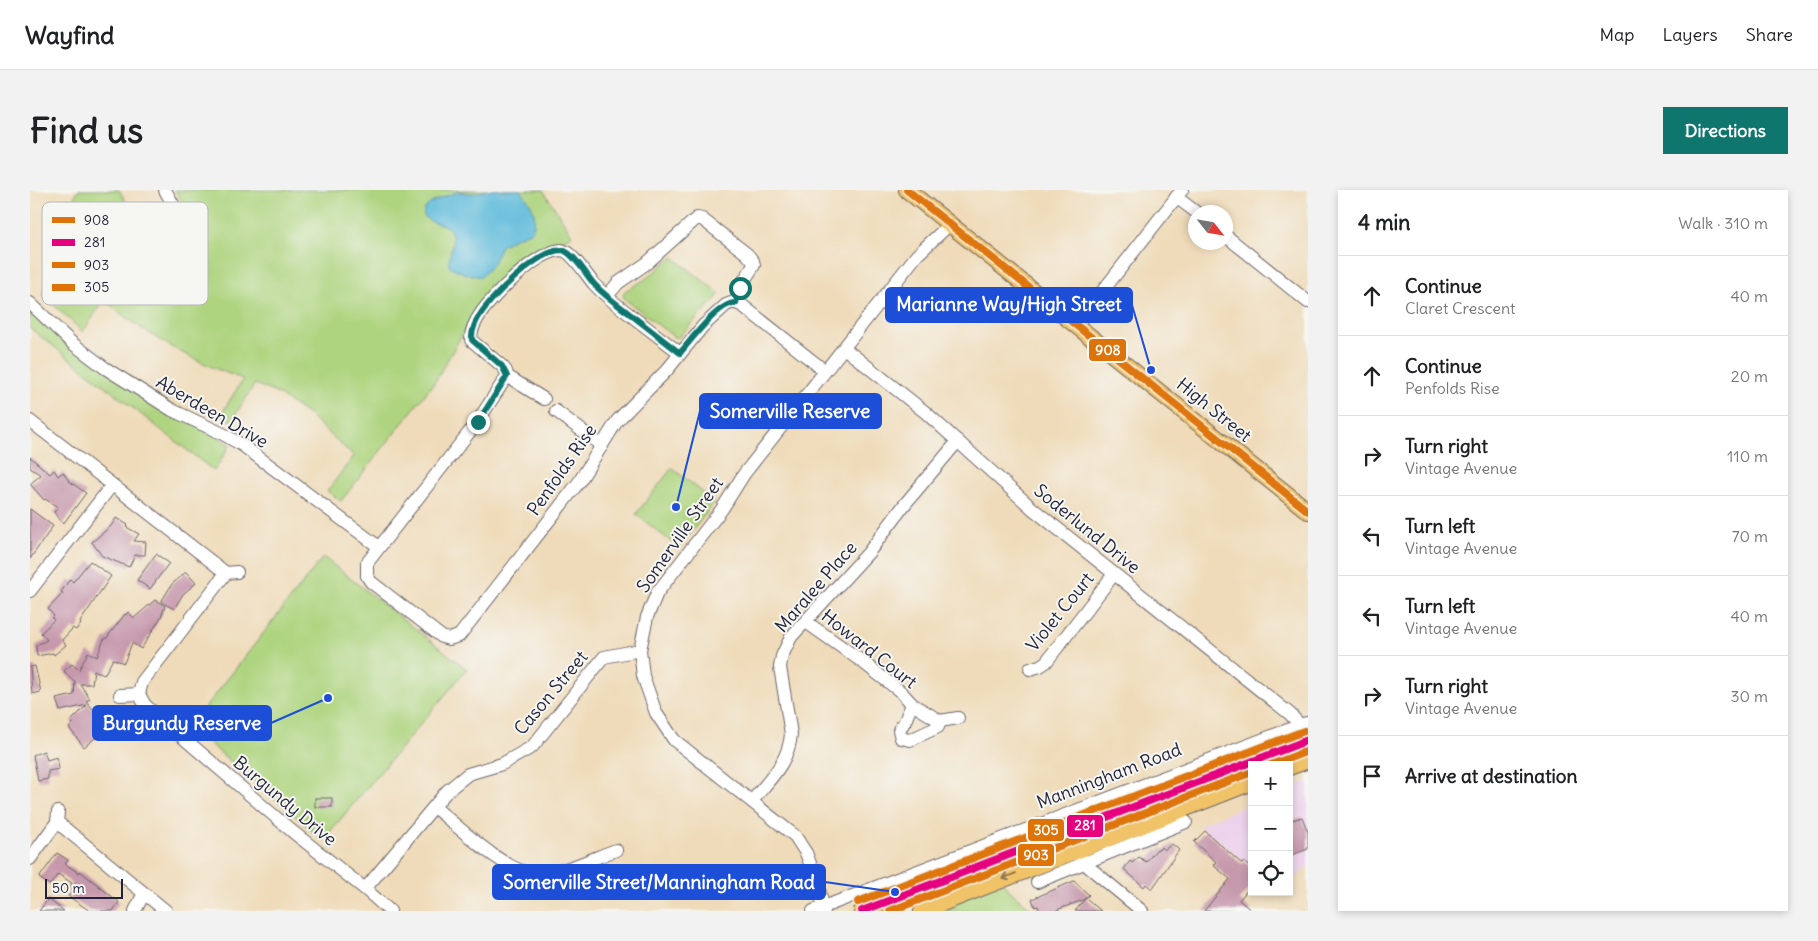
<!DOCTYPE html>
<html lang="en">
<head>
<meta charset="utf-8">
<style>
  :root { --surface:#fff; --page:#f2f2f2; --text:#202124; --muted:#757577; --line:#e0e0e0; --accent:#0f766e }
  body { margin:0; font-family:Delius,sans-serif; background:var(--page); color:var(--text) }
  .controls { position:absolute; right:15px; bottom:15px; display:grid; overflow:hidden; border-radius:0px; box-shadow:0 2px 8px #0003 }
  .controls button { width:45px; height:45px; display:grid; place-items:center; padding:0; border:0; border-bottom:1px solid var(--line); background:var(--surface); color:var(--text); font:25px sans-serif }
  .compass { position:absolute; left:1158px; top:15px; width:45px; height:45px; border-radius:50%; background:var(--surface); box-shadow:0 2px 8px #0003; rotate:121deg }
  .scale { position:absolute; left:15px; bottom:12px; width:78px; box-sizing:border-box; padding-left:5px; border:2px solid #22223b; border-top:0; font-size:14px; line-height:18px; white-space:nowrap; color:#22223b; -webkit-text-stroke:4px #f6f6f2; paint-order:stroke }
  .stop { position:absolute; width:15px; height:15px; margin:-11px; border:4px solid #0f766e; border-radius:50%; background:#fff }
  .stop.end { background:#0f766e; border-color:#fff; box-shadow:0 1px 5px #0008 }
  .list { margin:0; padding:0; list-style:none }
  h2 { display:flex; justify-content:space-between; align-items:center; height:65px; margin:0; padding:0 20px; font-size:21px }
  h2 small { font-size:16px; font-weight:400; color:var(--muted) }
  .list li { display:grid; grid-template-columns:32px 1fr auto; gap:15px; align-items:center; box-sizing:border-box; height:80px; padding:0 20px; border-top:1px solid var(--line) }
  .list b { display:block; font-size:19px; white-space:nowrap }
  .list p { margin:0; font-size:16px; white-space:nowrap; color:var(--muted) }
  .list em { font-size:16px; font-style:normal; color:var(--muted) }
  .icon { flex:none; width:28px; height:28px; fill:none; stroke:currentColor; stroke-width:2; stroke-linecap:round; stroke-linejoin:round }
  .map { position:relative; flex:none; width:1278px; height:721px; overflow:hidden; border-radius:0px }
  header { display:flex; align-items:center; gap:30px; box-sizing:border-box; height:70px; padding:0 25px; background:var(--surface); border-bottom:1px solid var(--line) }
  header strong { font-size:24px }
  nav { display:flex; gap:28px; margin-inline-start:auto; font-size:18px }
  .intro { display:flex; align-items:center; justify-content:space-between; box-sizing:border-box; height:120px; padding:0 30px }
  h1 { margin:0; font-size:35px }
  .button { padding:12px 22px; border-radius:0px; background:var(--accent); color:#fff; font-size:18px; font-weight:700 }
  main { display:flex; gap:30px; padding:0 30px }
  aside { flex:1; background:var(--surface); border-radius:0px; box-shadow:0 2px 8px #0003 }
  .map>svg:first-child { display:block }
  .built { fill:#ecd1eb }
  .green { fill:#aed47f; stroke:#687b5d }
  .water { fill:#5bbada; stroke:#3e6e8a }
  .building { fill:#c698ac }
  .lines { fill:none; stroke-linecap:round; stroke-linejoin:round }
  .minor-casing { stroke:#6a6367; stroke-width:14 }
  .major-casing { stroke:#6a6367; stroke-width:18 }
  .minor { stroke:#fff; stroke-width:12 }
  .major { stroke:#f1c369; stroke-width:16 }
  .bus-1-casing { stroke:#f6f6f2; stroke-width:11 }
  .bus-2-casing { stroke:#f6f6f2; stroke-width:11 }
  .bus-3-casing { stroke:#f6f6f2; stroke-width:11 }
  .bus-4-casing { stroke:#f6f6f2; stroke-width:11 }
  .bus-1 { stroke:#de7409; stroke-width:8 }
  .bus-2 { stroke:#e5007d; stroke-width:8 }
  .bus-3 { stroke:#de7409; stroke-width:8 }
  .bus-4 { stroke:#de7409; stroke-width:8 }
  .oneway { stroke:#8a7252 }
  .route { stroke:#0f766e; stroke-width:6 }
  .labels { text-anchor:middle; stroke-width:4; stroke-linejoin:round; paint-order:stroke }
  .street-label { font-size:18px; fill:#22223b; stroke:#f6f6f2 }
  .key { fill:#f6f6f2; stroke:#b6b6bb; stroke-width:1 }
  .key-label { font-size:14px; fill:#22223b }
  .leader { fill:none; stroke:#1d4ed8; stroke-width:2 }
  .callout-dot { fill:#1d4ed8; stroke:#f6f6f2; stroke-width:2 }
  .callout { fill:#1d4ed8; stroke:#1d4ed8; stroke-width:2 }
  .callout-label { font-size:19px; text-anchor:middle; font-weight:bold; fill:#fff }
  .line-badge { stroke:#f6f6f2; stroke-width:2 }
  .badge-label { font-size:14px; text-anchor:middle; font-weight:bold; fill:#fff }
</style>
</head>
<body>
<header>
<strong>Wayfind</strong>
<nav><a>Map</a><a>Layers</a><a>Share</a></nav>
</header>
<div class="intro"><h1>Find us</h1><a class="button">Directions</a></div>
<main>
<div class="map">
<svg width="1278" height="721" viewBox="0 0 1278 721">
  <rect width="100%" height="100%" fill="#f6f6f2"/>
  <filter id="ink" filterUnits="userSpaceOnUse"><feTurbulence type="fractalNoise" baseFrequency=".02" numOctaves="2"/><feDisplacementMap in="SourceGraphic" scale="10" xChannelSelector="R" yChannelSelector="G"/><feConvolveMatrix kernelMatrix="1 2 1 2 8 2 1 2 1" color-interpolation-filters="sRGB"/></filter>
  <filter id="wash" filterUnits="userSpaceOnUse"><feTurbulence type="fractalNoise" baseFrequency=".0096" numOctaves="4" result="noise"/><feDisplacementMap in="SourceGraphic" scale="20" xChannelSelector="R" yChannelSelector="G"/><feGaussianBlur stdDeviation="1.12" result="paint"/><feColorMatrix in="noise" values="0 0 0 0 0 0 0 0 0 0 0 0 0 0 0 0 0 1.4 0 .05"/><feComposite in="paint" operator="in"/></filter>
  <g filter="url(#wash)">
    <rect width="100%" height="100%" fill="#efdbb9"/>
    <!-- built -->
    <g class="built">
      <path d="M 1278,591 L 1278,676 L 1259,694 L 1259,598 Z"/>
      <path d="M 1222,613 L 1222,677 L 1169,635 Z"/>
    </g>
    <!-- green -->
    <g class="green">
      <path d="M 48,0 L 89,0 L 115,44 L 128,38 L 140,52 C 152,42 156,40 167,52 L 178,42 L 171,33 L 160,25 L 145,0 L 513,0 L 542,45 L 500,69 L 443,126 L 404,193 L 311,311 L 297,301 L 324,266 L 280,226 L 248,204 L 225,194 L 201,231 L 190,226 L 213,189 C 161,171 116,145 74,110 L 53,142 L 12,104 C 29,71 29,33 48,0 Z"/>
      <path d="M 643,67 L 690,104 L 648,148 L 644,147 L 595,109 L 593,105 L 595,101 L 614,90 Z"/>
      <path d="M 0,119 L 200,255 L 184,281 L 0,138 Z"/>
      <path d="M 642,278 L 685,312 L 649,358 L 606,324 Z"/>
      <path d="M 293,367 L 437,479 L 293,650 L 160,537 Z"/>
      <path d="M 971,690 L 981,702 L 1004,721 L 889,721 Z"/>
    </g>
    <!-- water -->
    <path class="water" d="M 458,0 L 490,0 C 501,12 509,25 502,41 L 485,48 L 471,56 L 462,75 L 451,87 L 433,83 L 419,76 C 418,64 426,51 421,42 C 417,32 401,35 395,27 C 386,15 420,4 428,2 C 432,1 436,3 439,3 C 445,3 453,2 458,0 Z"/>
    <g id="blocks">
      <!-- building -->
      <g class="building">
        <path d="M 0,267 L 20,284 L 24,280 L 28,286 L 33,282 L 39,291 L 56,303 L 33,334 L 24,322 L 28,317 L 15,309 L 14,310 L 0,294 L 11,285 L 0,278 Z"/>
        <path d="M 0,319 L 23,336 L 0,369 Z"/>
        <path d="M 86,328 L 98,335 L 96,337 L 109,344 L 104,351 L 116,352 L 115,365 L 105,365 L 99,377 L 72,366 L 62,352 L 81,336 Z"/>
        <path d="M 126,364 L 139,373 L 120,399 L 107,390 Z"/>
        <path d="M 60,371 L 81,386 L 50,432 L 51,434 L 46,440 L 43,438 L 32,450 L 36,455 L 24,465 L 23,463 L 7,466 L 6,455 L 17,450 L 11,443 L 24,430 L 22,428 L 24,426 L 18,419 L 33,403 L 31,402 L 40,389 L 43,392 Z"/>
        <path d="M 156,382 L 166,393 L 153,404 L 144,419 L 131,412 L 142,394 Z"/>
        <path d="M 125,410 L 135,416 L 131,427 L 111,459 L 102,453 L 94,473 L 83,469 L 74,485 L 64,480 L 62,494 L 50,494 L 60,509 L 56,511 L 79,537 L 54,557 L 39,538 L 43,534 L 41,531 L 57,515 L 30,521 L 26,509 L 44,505 L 45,491 L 41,489 L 34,481 L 42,474 L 49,480 L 58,462 L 67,467 L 74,449 L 76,449 L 95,424 L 96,425 L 98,422 L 104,428 Z"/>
        <path d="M 5,476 L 11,502 L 2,504 L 0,477 Z"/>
        <path d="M 14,561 L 17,570 L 27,567 L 29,579 L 18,581 L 18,589 L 8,591 L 3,565 Z"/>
        <rect x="285" y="608" width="17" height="9"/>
        <path d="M 1272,627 L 1278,642 L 1278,659 L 1259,666 L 1259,631 Z"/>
        <path d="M 1175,641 L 1212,674 L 1214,672 L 1222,679 L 1222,695 L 1209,710 L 1222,721 L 1174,721 L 1200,689 L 1183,675 L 1186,672 L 1164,652 Z"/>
        <path d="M 1142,654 L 1149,660 L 1122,699 L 1116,694 L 1114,697 L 1094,679 L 1100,671 L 1102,673 L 1109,667 L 1116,672 L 1127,659 L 1129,660 L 1131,657 L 1134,660 Z"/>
        <path d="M 27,663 L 38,670 L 35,674 L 49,683 L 50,681 L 89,712 L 83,721 L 60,721 L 38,706 L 43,700 L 39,697 L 42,693 L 28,684 L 20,695 L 9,688 Z"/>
        <path d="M 1044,691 L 1059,705 L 1053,710 L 1024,721 L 1010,721 L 1008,716 L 1005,717 L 1002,709 Z"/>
        <path d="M 1056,708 L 1071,721 L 1045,721 Z"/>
        <path d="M 18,709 L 34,721 L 9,721 Z"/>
      </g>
    </g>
  </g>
  <g filter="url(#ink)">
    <use href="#blocks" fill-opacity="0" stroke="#6a6367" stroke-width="1"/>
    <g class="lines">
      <defs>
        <g id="minor">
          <path d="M 135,0 L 153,32"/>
          <path d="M 1146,7 L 1166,22"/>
          <path d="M 1196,46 L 1278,112"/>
          <path d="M 577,106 L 588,93 L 617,73 L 667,28 L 672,29 L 717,64 L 723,71 L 724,75 L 710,97 L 706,113 L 701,113 L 696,115 L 673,136 L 637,180 L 587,231 L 549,292 L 429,446 L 419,449 L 412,447 L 341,392 L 337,386 L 337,373 L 448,231 L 477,186 L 476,181 L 472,176 L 441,150 C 440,131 461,110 474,97 C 487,85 512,61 531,60 C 541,60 557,86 564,94 C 574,105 587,115 599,124 C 616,137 633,150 650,163"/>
          <path d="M 0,113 L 42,153 L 75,178 L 142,220 L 193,244 L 212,255 L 349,357"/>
          <path d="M 706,113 L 713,116 L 795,181"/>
          <path d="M 1046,135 L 1152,0"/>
          <path d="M 814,158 L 895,222 L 1003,319 L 1260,524 L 1270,535 L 1278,547"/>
          <path d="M 477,186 L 514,209"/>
          <path d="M 526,221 L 572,256"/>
          <path d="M 0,231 L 196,383"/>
          <path d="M 0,401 L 82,295"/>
          <path d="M 776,432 L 830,470 L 871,502 L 882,514 L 910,531 L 928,528"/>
          <path d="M 1000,479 L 1010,476 L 1016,472 L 1084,384"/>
          <path d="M 109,504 L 112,492 L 196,383 L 207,382"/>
          <path d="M 90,505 L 109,504 L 115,515 L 263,642 L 335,699 L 360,721"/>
          <path d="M 882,514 L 875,531 L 869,540 L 871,548 L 880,550 L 908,537 L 910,531"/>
          <path d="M 722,611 C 739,590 759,572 761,544 L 750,477 L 752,466 L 761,447 L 839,362 L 875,314 L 928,251"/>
          <path d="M 404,617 C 428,636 475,683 506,684 C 530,685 563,668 586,660"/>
          <path d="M 28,622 L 27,632 L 136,721"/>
          <path d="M 1038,643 L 1054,673 L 1112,721"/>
          <path d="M 0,669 L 27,632"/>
          <path d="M 1007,692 L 1156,632"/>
          <path d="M 335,699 L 417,601 L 438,584 L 472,574 L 502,557 L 574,467 L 610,460"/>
          <path d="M 105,721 L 114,703"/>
          <path d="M 783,721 L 1276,533"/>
          <path d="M 794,721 L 788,694 L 776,663 L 765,646 L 644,550 L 626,523 L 613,486 L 610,460 L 617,427 L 627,403 L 692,319 L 714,284 L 887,65 L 920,34"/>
        </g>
        <g id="major">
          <path d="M 877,0 L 1278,321"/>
          <path d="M 1259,577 L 1278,570"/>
          <path d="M 832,721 L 1278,550"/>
          <path d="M 892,721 L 1222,592"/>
        </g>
      </defs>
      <!-- minor casing -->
      <use href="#minor" class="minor-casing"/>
      <!-- major casing -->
      <use href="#major" class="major-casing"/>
      <!-- minor -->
      <use href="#minor" class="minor"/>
      <!-- major -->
      <use href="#major" class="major"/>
      <defs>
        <path id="bus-1" d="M 877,0 L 1278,321"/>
        <path id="bus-2" d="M 832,721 L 1278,550"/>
        <g id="bus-3">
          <path d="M 1241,575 L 1278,561"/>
          <path d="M 860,721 L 1222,582"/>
        </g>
        <path id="bus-4" d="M 828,712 L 1274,541"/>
      </defs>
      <!-- bus-1 casing -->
      <use href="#bus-1" class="bus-1-casing"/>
      <!-- bus-2 casing -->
      <use href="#bus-2" class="bus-2-casing"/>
      <!-- bus-3 casing -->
      <use href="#bus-3" class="bus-3-casing"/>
      <!-- bus-4 casing -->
      <use href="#bus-4" class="bus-4-casing"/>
      <!-- bus-1 -->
      <use href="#bus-1" class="bus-1"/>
      <!-- bus-2 -->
      <use href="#bus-2" class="bus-2"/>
      <!-- bus-3 -->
      <use href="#bus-3" class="bus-3"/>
      <!-- bus-4 -->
      <use href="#bus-4" class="bus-4"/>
    </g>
    <!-- one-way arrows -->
    <defs><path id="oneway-shaft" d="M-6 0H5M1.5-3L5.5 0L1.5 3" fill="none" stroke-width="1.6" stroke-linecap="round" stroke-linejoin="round" transform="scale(1.25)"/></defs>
    <use class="oneway" href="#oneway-shaft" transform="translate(979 686) rotate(158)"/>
  </g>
  <g class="lines" filter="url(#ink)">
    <!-- route -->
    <path class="route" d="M 448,232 L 477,186 L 472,176 L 442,150 C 440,131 461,110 474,97 C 487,85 512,61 531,60 C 542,60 557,86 564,94 C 573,104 585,113 596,121 C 614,135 632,149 650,163 C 661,150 690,111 706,113 L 710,98"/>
  </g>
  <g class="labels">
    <!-- street labels -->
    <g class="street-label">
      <text transform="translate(1184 220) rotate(39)" y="6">High Street</text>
      <text transform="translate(182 222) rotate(30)" y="6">Aberdeen Drive</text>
      <text transform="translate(532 280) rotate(-55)" y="6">Penfolds Rise</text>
      <text transform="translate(1057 339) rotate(39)" y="6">Soderlund Drive</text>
      <text transform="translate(650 345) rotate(-55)" y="6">Somerville Street</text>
      <text transform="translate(786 397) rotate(-49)" y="6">Maralee Place</text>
      <text transform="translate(1030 422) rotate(-51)" y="6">Violet Court</text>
      <text transform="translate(839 459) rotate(38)" y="6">Howard Court</text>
      <text transform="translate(521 503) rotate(-50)" y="6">Cason Street</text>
      <text transform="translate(1079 586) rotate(-21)" y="6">Manningham Road</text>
      <text transform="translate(255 611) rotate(40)" y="6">Burgundy Drive</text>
    </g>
  </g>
  <!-- legend -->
  <rect x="12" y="12" width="166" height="103" rx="8" class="key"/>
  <rect x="22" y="27" width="23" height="6" fill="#de7409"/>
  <rect x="22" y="49" width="23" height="7" fill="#e5007d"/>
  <rect x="22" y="72" width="23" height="6" fill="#de7409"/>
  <rect x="22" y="94" width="23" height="7" fill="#de7409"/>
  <g class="key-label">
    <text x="54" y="35">908</text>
    <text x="54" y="57">281</text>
    <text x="54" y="80">903</text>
    <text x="54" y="102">305</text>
  </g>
  <!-- callouts -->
  <path class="leader" d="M1121 180L1102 115M646 317L670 221M298 508L241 533M865 702L795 692"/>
  <g class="callout-dot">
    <circle cx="1121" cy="180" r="5"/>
    <circle cx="646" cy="317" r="5"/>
    <circle cx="298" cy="508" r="5"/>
    <circle cx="865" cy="702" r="5"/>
  </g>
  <g class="callout">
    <rect x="856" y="98" width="246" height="34" rx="5"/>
    <rect x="670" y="204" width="181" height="34" rx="5"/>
    <rect x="63" y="516" width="178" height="34" rx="5"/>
    <rect x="463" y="675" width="332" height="34" rx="5"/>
  </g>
  <g class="callout-label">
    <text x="979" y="121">Marianne Way/High Street</text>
    <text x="760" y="228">Somerville Reserve</text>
    <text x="152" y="540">Burgundy Reserve</text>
    <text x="629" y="699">Somerville Street/Manningham Road</text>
  </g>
  <g class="line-badge">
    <rect x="1058" y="148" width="39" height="24" rx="5" fill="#de7409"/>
    <rect x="1036" y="624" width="38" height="24" rx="5" fill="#e5007d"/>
    <rect x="997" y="628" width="38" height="24" rx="5" fill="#de7409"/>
    <rect x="987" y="653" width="38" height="24" rx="5" fill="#de7409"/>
  </g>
  <g class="badge-label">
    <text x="1078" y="165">908</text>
    <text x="1055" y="640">281</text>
    <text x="1016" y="645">305</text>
    <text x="1006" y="670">903</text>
  </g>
</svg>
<div class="controls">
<button>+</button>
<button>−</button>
<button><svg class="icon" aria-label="locate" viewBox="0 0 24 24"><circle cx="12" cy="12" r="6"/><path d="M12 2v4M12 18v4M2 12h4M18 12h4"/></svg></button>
</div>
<svg class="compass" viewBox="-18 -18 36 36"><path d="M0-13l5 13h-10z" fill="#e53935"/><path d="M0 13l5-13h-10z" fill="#757577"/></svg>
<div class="scale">50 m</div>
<div class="stop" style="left:710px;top:98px"></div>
<div class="stop end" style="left:448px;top:232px"></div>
</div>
<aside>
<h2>4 min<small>Walk · 310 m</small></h2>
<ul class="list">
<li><svg class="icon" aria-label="ahead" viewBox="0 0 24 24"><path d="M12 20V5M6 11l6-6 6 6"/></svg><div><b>Continue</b><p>Claret Crescent</p></div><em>40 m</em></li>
<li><svg class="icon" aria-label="ahead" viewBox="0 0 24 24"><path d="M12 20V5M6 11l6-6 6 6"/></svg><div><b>Continue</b><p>Penfolds Rise</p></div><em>20 m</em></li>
<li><svg class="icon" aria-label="right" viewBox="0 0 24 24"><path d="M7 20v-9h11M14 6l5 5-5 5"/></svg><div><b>Turn right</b><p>Vintage Avenue</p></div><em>110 m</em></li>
<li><svg class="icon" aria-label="left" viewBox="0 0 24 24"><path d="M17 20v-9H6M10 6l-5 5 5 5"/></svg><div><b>Turn left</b><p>Vintage Avenue</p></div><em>70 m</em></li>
<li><svg class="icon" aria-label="left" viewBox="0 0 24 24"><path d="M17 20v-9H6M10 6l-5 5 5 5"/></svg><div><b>Turn left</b><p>Vintage Avenue</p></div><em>40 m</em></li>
<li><svg class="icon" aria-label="right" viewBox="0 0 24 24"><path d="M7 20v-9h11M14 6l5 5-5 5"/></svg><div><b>Turn right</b><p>Vintage Avenue</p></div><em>30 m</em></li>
<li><svg class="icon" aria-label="arrive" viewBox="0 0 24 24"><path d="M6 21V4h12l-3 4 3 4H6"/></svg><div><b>Arrive at destination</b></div></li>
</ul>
</aside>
</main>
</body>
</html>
